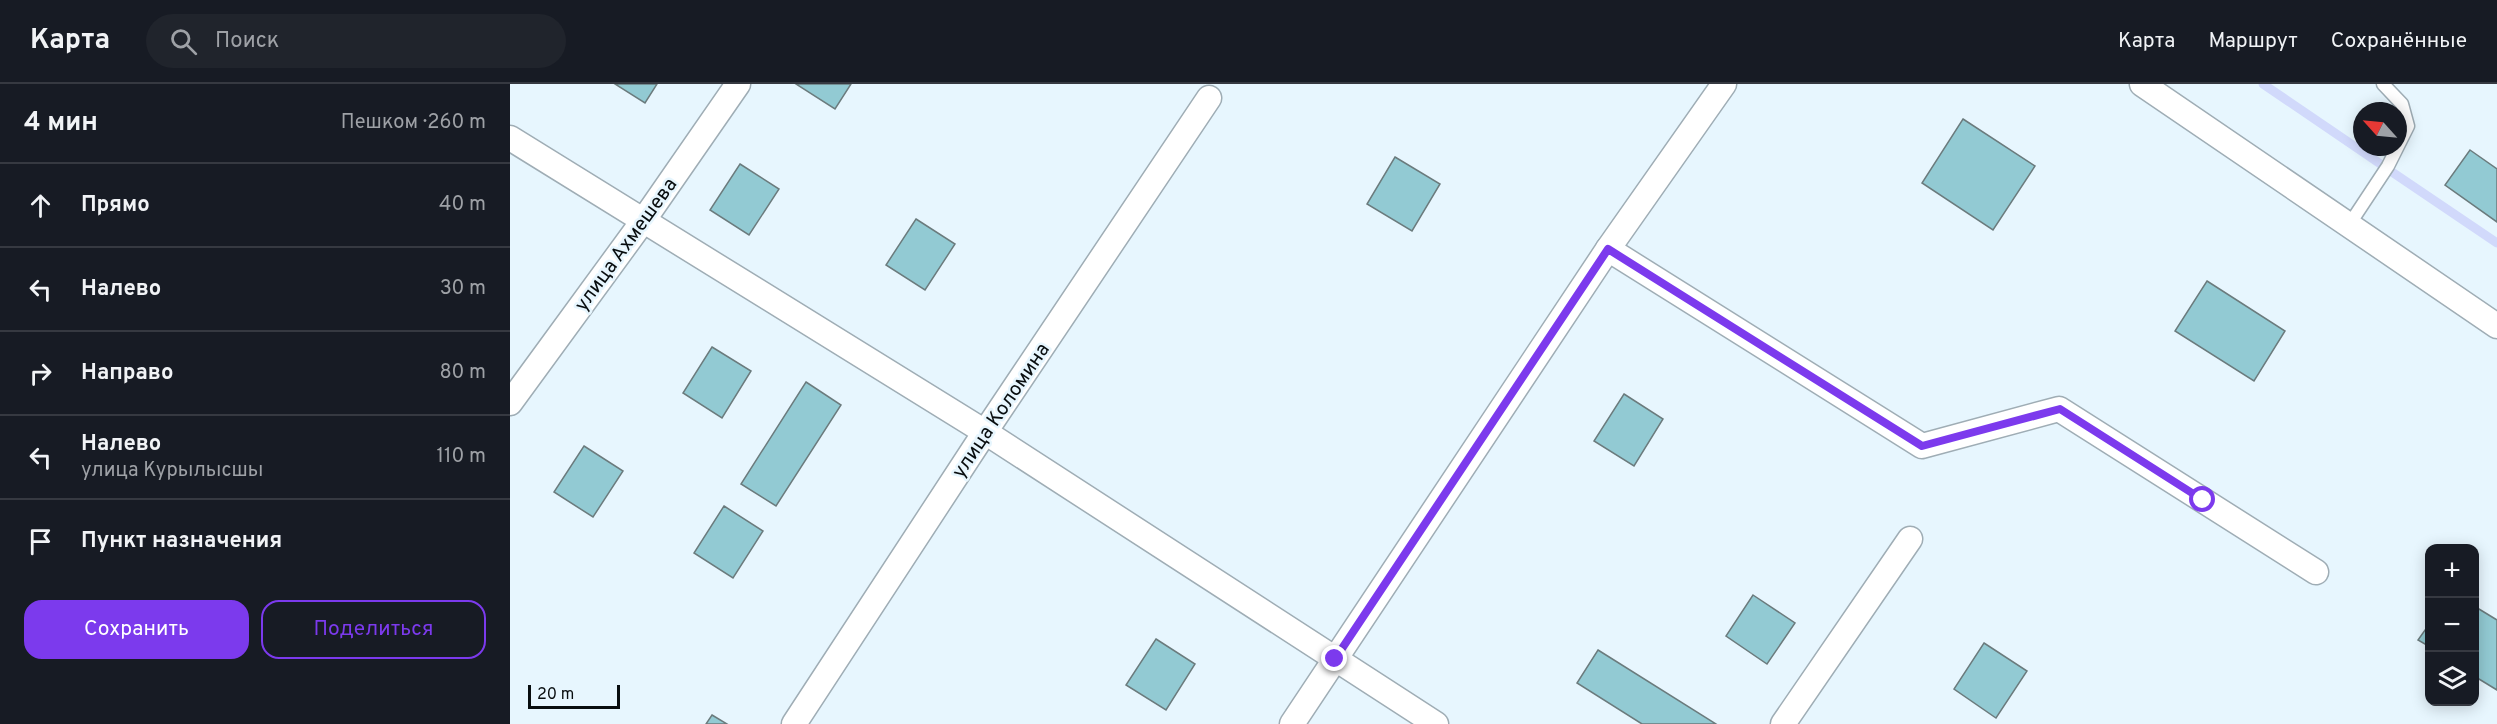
<!DOCTYPE html>
<html lang="ru">
<head>
<meta charset="utf-8">
<style>
  :root { --surface:#171b24; --page:#20242c; --text:#f1f3f6; --muted:#9ea1a6; --line:#363941; --accent:#7c3aed }
  body { margin:0; font-family:Overpass,sans-serif; background:var(--page); color:var(--text) }
  .controls { position:absolute; right:18px; bottom:18px; display:grid; overflow:hidden; border-radius:12px; box-shadow:0 3px 15px #0003 }
  .controls button { width:54px; height:54px; display:grid; place-items:center; padding:0; border:0; border-bottom:2px solid var(--line); background:var(--surface); color:var(--text); font:30px sans-serif }
  .compass { position:absolute; left:1843px; top:18px; width:54px; height:54px; border-radius:50%; background:var(--surface); box-shadow:0 3px 15px #0003; rotate:297deg }
  .scale { position:absolute; left:18px; bottom:15px; width:92px; box-sizing:border-box; padding-left:6px; border:3px solid #080d0f; border-top:0; font-size:16px; line-height:21px; white-space:nowrap; color:#080d0f; -webkit-text-stroke:4px #e7f6fe; paint-order:stroke }
  .stop { position:absolute; width:18px; height:18px; margin:-14px; border:4px solid #7c3aed; border-radius:50%; background:#fff }
  .stop.end { background:#7c3aed; border-color:#fff; box-shadow:0 2px 6px #0008 }
  .list { margin:0; padding:0; list-style:none }
  h2 { display:flex; justify-content:space-between; align-items:center; height:78px; margin:0; padding:0 24px; font-size:26px }
  h2 small { font-size:20px; font-weight:400; color:var(--muted) }
  .list li { display:grid; grid-template-columns:39px 1fr auto; gap:18px; align-items:center; box-sizing:border-box; height:84px; padding:0 24px; border-top:2px solid var(--line) }
  .list b { display:block; font-size:22px; white-space:nowrap }
  .list p { margin:0; font-size:20px; white-space:nowrap; color:var(--muted) }
  .list em { font-size:20px; font-style:normal; color:var(--muted) }
  .actions { display:flex; gap:12px; padding:18px 24px }
  .actions a { flex:1; padding:14px 0; border:2px solid var(--accent); border-radius:18px; text-align:center; font-size:21px; color:var(--accent) }
  .actions .main { background:var(--accent); color:#fff }
  .icon { flex:none; width:33px; height:33px; fill:none; stroke:currentColor; stroke-width:2; stroke-linecap:round; stroke-linejoin:round }
  .map { position:relative; flex:none; width:1987px; height:640px; overflow:hidden }
  header { display:flex; align-items:center; gap:36px; box-sizing:border-box; height:84px; padding:0 30px; background:var(--surface); border-bottom:2px solid var(--line) }
  header strong { font-size:28px }
  nav { display:flex; gap:33px; margin-inline-start:auto; font-size:21px }
  .search { width:420px; height:54px; background:var(--page); display:flex; align-items:center; gap:15px; box-sizing:border-box; padding:0 21px; border-radius:33px; color:var(--muted); font-size:22px }
  main { display:flex }
  aside { flex:1; background:var(--surface) }
  .map>svg:first-child { display:block }
  .lines { fill:none; stroke-linecap:round; stroke-linejoin:round }
  .stream { stroke:#d1d9fb; stroke-width:9 }
  .building { fill:#92cad3; stroke:#6b7b7d; stroke-width:1.5 }
  .lane-casing { stroke:#9fadb5; stroke-width:15 }
  .street-casing { stroke:#9fadb5; stroke-width:27 }
  .lane { stroke:#fff; stroke-width:12 }
  .street { stroke:#fff; stroke-width:24 }
  .route { stroke:#7c3aed; stroke-width:8 }
  .labels { text-anchor:middle; stroke-width:5; stroke-linejoin:round; paint-order:stroke }
  .street-label { font-size:20px; fill:#080d0f; stroke:#e7f6fe }
</style>
</head>
<body>
<header>
<strong>Карта</strong>
<div class="search"><svg class="icon" aria-label="search" viewBox="0 0 24 24"><circle cx="10" cy="10" r="6"/><path d="M15 15l6 6"/></svg>Поиск</div>
<nav><a>Карта</a><a>Маршрут</a><a>Сохранённые</a></nav>
</header>
<main>
<aside>
<h2>4 мин<small>Пешком · 260 m</small></h2>
<ul class="list">
<li><svg class="icon" aria-label="ahead" viewBox="0 0 24 24"><path d="M12 20V5M6 11l6-6 6 6"/></svg><div><b>Прямо</b></div><em>40 m</em></li>
<li><svg class="icon" aria-label="left" viewBox="0 0 24 24"><path d="M17 20v-9H6M10 6l-5 5 5 5"/></svg><div><b>Налево</b></div><em>30 m</em></li>
<li><svg class="icon" aria-label="right" viewBox="0 0 24 24"><path d="M7 20v-9h11M14 6l5 5-5 5"/></svg><div><b>Направо</b></div><em>80 m</em></li>
<li><svg class="icon" aria-label="left" viewBox="0 0 24 24"><path d="M17 20v-9H6M10 6l-5 5 5 5"/></svg><div><b>Налево</b><p>улица Курылысшы</p></div><em>110 m</em></li>
<li><svg class="icon" aria-label="arrive" viewBox="0 0 24 24"><path d="M6 21V4h12l-3 4 3 4H6"/></svg><div><b>Пункт назначения</b></div></li>
</ul>
<div class="actions"><a class="main">Сохранить</a><a>Поделиться</a></div>
</aside>
<div class="map">
<svg width="1987" height="640" viewBox="0 0 1987 640">
  <rect width="100%" height="100%" fill="#e7f6fe"/>
  <g class="lines">
    <!-- stream -->
    <g class="stream">
      <path d="M 1753,0 L 1872,81"/>
      <path d="M 1882,88 L 1987,159"/>
    </g>
  </g>
  <!-- building -->
  <g class="building">
    <path d="M 105,0 L 147,0 L 135,19 Z"/>
    <path d="M 286,0 L 341,0 L 325,25 Z"/>
    <path d="M 1453,35 L 1525,82 L 1483,146 L 1412,99 Z"/>
    <path d="M 1960,66 L 1987,85 L 1987,138 L 1935,101 Z"/>
    <path d="M 885,73 L 930,100 L 902,147 L 857,120 Z"/>
    <path d="M 230,80 L 269,105 L 239,151 L 200,126 Z"/>
    <path d="M 406,135 L 445,160 L 415,206 L 376,181 Z"/>
    <path d="M 1697,197 L 1775,247 L 1744,297 L 1665,247 Z"/>
    <path d="M 202,263 L 241,287 L 212,334 L 173,309 Z"/>
    <path d="M 296,298 L 331,321 L 266,422 L 231,400 Z"/>
    <path d="M 1114,310 L 1153,335 L 1124,382 L 1084,357 Z"/>
    <path d="M 74,362 L 113,387 L 83,433 L 44,408 Z"/>
    <path d="M 214,422 L 253,447 L 223,494 L 184,469 Z"/>
    <path d="M 1243,511 L 1285,539 L 1257,580 L 1216,552 Z"/>
    <path d="M 1964,522 L 1987,536 L 1987,606 L 1964,592 Z"/>
    <path d="M 1920,539 L 1920,563 L 1908,556 Z"/>
    <path d="M 646,555 L 685,580 L 656,626 L 616,601 Z"/>
    <path d="M 1474,559 L 1517,587 L 1486,634 L 1444,605 Z"/>
    <path d="M 1088,566 L 1206,640 L 1132,640 L 1067,599 Z"/>
    <path d="M 202,631 L 217,640 L 196,640 Z"/>
  </g>
  <g class="lines">
    <defs>
      <path id="lane" d="M 1839,141 L 1878,82 L 1898,42 L 1892,20 L 1873,0"/>
      <g id="street">
        <path d="M 1632,0 L 1987,242"/>
        <path d="M 0,54 L 475,348 L 926,640"/>
        <path d="M 1098,165 L 1412,362 L 1549,325 L 1806,488"/>
        <path d="M 0,319 L 133,137 L 228,0"/>
        <path d="M 284,640 L 475,348 L 699,14"/>
        <path d="M 782,640 L 1098,165 L 1214,0"/>
        <path d="M 1273,640 L 1400,455"/>
      </g>
    </defs>
    <!-- lane casing -->
    <use href="#lane" class="lane-casing"/>
    <!-- street casing -->
    <use href="#street" class="street-casing"/>
    <!-- lane -->
    <use href="#lane" class="lane"/>
    <!-- street -->
    <use href="#street" class="street"/>
  </g>
  <g class="lines">
    <!-- route -->
    <path class="route" d="M 825,575 L 1098,165 L 1412,362 L 1550,325 L 1693,416"/>
  </g>
  <g class="labels">
    <!-- street labels -->
    <g class="street-label">
      <text transform="translate(115 160) rotate(-54)" y="7">улица Ахмешева</text>
      <text transform="translate(490 326) rotate(-56)" y="7">улица Коломина</text>
    </g>
  </g>
</svg>
<div class="controls">
<button>+</button>
<button>−</button>
<button><svg class="icon" aria-label="layers" viewBox="0 0 24 24"><path d="M12 4l9 5-9 5-9-5zM3 14l9 5 9-5"/></svg></button>
</div>
<svg class="compass" viewBox="-18 -18 36 36"><path d="M0-13l5 13h-10z" fill="#e53935"/><path d="M0 13l5-13h-10z" fill="#9ea1a6"/></svg>
<div class="scale">20 m</div>
<div class="stop" style="left:1693px;top:416px"></div>
<div class="stop end" style="left:825px;top:575px"></div>
</div>
</main>
</body>
</html>
